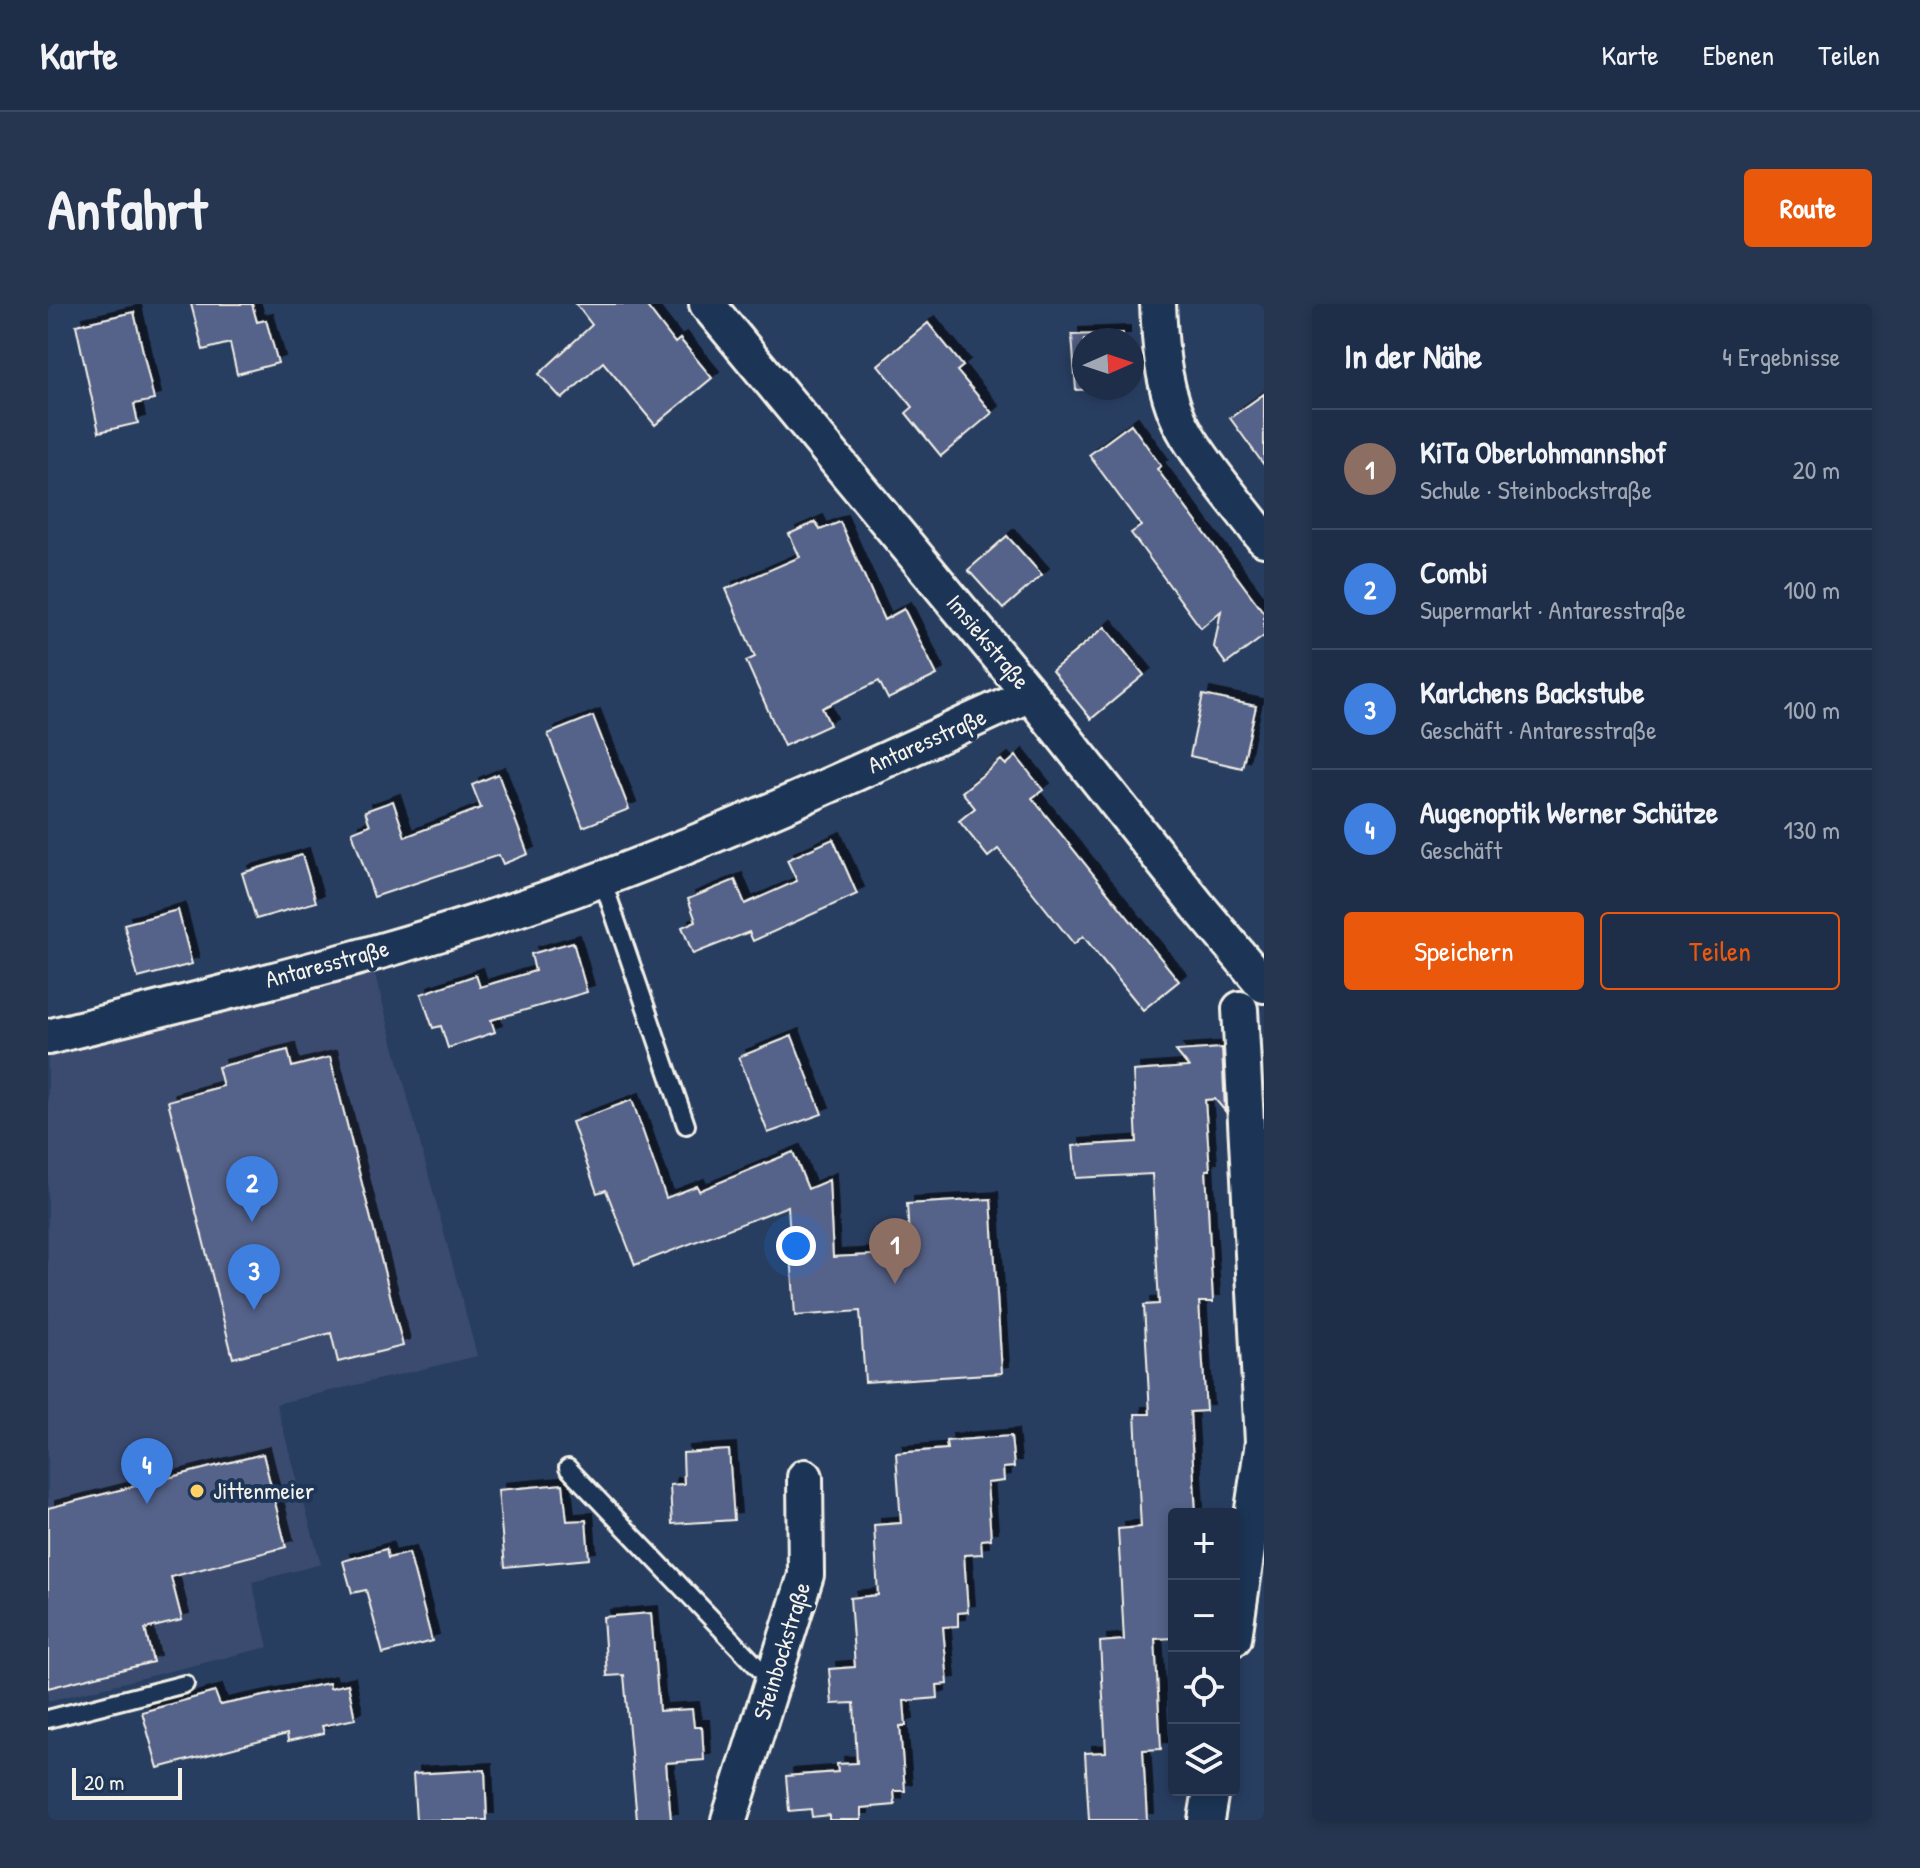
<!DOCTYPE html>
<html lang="de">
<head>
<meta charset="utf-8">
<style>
  :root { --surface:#1e2e49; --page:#263650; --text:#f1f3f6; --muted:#a1a8b4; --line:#3c4a61; --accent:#ea580c }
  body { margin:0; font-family:"Patrick Hand",sans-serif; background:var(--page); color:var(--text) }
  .controls { position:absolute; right:24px; bottom:24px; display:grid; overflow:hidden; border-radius:8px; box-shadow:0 4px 12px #0003 }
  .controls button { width:72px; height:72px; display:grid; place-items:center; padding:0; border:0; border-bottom:2px solid var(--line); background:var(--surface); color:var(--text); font:40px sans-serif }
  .compass { position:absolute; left:1024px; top:24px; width:72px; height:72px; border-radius:50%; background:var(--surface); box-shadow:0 4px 12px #0003; rotate:87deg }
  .scale { position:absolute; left:24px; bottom:20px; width:110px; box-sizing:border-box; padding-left:8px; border:4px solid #f4f1e8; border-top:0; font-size:22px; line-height:28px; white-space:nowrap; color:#f4f1e8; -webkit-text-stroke:6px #1d3557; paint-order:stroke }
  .you { position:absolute; left:748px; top:942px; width:28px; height:28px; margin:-20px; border:6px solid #fff; border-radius:50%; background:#1a73e8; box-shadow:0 0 0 12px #1a73e833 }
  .badge { display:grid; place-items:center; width:52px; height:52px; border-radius:50%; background:var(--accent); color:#fff; font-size:26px; font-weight:700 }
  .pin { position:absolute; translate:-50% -66px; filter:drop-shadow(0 2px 4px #0008) }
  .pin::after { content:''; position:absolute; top:42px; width:28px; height:24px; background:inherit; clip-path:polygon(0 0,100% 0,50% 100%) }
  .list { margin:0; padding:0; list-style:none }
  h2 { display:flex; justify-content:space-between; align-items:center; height:104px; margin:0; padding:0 32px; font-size:34px }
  h2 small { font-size:26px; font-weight:400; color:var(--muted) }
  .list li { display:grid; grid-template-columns:52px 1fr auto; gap:24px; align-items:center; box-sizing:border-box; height:120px; padding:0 32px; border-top:2px solid var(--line) }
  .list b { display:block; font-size:30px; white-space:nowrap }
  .list p { margin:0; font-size:26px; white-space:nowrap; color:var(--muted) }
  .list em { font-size:26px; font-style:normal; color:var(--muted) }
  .actions { display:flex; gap:16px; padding:24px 32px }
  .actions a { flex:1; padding:18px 0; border:2px solid var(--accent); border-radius:8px; text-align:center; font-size:28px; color:var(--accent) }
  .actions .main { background:var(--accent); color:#fff }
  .icon { flex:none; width:44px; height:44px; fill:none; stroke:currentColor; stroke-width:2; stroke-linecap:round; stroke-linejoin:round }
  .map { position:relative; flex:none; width:1216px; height:1516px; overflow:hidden; border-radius:8px }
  header { display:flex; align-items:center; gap:48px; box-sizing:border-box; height:112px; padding:0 40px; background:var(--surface); border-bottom:2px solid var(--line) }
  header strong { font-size:38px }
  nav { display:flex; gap:44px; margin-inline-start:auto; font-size:28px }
  .intro { display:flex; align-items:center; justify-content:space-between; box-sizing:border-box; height:192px; padding:0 48px }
  h1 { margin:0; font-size:56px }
  .button { padding:20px 36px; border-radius:8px; background:var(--accent); color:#fff; font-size:28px; font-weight:700 }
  main { display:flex; gap:48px; padding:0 48px }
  aside { flex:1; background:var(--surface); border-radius:8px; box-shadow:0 4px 12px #0003 }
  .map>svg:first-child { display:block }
  .built { fill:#3a4c6f }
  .building { fill:#556289; stroke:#f4f1e8; stroke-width:2; filter:url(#shadow) }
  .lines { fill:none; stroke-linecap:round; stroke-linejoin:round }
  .service-casing { stroke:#f4f1e8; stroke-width:22 }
  .minor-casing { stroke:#f4f1e8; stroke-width:40 }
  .service { stroke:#1d3557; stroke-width:16 }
  .minor { stroke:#1d3557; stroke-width:34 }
  .poi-dot { fill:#ffd166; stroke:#1d3557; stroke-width:3 }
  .labels { text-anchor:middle; stroke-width:8; stroke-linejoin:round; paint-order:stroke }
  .street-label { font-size:24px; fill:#f4f1e8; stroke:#1d3557 }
  .poi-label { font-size:24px; fill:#f4f1e8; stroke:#1d3557; text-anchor:start }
</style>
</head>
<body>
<header>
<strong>Karte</strong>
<nav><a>Karte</a><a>Ebenen</a><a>Teilen</a></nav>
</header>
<div class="intro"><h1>Anfahrt</h1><a class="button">Route</a></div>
<main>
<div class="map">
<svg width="1216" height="1516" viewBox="0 0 1216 1516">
  <defs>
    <filter id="shadow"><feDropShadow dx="7" dy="-7" stdDeviation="0" flood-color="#0009"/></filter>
  </defs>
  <rect width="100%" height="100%" fill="#283e61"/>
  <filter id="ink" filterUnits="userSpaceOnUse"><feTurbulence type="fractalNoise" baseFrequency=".0125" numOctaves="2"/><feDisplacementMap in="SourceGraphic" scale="16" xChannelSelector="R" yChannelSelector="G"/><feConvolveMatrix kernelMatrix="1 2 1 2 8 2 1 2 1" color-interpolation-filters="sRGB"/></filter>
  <g filter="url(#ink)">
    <!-- built -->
    <path class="built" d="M 326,667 L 429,1052 L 228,1100 L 273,1260 L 204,1278 L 220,1343 L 0,1397 L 0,749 Z"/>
    <!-- building -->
    <g class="building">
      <path d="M 143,0 L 204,0 L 209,18 L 218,16 L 230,59 L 189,70 L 182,39 L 155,46 Z"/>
      <path d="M 528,0 L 597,0 L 627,39 L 632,35 L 664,74 L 607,121 L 555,58 L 514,95 L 491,70 L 544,21 Z"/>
      <path d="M 86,8 L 106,96 L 86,100 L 90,119 L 51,128 L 28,21 Z"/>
      <path d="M 880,19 L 915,62 L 909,67 L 944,109 L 893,152 L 858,109 L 865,103 L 830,61 Z"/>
      <path d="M 1075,29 L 1075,36 L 1036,36 L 1036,84 L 1072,84 L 1028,86 L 1024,31 Z"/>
      <path d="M 1216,90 L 1216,161 L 1182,114 Z"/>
      <path d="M 1083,120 L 1113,162 L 1109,165 L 1216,309 L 1216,332 L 1178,360 L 1166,343 L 1173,307 L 1153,324 L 1083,229 L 1093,222 L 1041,151 Z"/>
      <path d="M 768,218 L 772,226 L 792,218 L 836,316 L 856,305 L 889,371 L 840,395 L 831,377 L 774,404 L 782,421 L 736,442 L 698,357 L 707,353 L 678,285 L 752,253 L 741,230 Z"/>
      <path d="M 959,232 L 994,271 L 955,305 L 920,266 Z"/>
      <path d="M 1057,323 L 1096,371 L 1043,415 L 1004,367 Z"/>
      <path d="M 1155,391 L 1208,402 L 1194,464 L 1142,452 Z"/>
      <path d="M 545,412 L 581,505 L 535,523 L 500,430 Z"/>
      <path d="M 968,452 L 995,486 L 984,494 L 1131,677 L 1095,706 L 1035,632 L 1026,640 L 950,545 L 940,553 L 911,517 L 927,504 L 914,488 L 953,456 L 958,461 Z"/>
      <path d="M 450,470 L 480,550 L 455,560 L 451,551 L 326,593 L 304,528 L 322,521 L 317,507 L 345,497 L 357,533 L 433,504 L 424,481 Z"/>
      <path d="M 785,535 L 809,590 L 705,637 L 701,628 L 645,650 L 634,623 L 648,617 L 640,595 L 687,576 L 697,600 L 749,577 L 739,556 Z"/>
      <path d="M 254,551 L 268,598 L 208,615 L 194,569 Z"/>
      <path d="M 130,606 L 144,660 L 90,674 L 76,620 Z"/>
      <path d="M 525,638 L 539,688 L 443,716 L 447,728 L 400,744 L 393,722 L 385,724 L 373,690 L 428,671 L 432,683 L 487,667 L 483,650 Z"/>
      <path d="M 744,732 L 774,810 L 720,829 L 691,753 Z"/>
      <path d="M 1174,744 L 1177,807 L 1167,795 L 1157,796 L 1162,866 L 1158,866 L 1165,998 L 1151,998 L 1158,1107 L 1142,1108 L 1148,1210 L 1126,1210 L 1126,1334 L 1107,1335 L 1113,1445 L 1095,1446 L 1099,1516 L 1041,1516 L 1037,1449 L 1058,1448 L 1052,1338 L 1076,1336 L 1070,1225 L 1093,1223 L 1087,1110 L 1102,1110 L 1096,1001 L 1111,1000 L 1104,870 L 1028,874 L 1025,842 L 1089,838 L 1085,767 L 1141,763 L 1128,747 Z"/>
      <path d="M 240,746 L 244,763 L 282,753 L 355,1042 L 290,1058 L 283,1029 L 185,1054 L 120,797 L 175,782 L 170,763 Z"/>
      <path d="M 584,796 L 618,894 L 649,882 L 651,887 L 745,848 L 760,885 L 781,876 L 785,953 L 862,949 L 859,900 L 943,895 L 954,1069 L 817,1078 L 812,1007 L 747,1012 L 740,902 L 587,961 L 558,886 L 549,889 L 524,818 Z"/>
      <path d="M 963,1132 L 966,1163 L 955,1164 L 956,1177 L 939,1179 L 943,1235 L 933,1236 L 934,1250 L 916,1251 L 920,1308 L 910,1309 L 910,1322 L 895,1323 L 900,1380 L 889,1381 L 890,1394 L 856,1397 L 858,1422 L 852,1422 L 857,1487 L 846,1487 L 847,1501 L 813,1504 L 813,1516 L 781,1516 L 781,1511 L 764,1513 L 763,1505 L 741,1507 L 738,1472 L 790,1468 L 789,1460 L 809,1459 L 806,1399 L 784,1400 L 781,1365 L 807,1363 L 802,1294 L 830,1291 L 826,1221 L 853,1219 L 848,1149 L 899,1145 L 898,1137 Z"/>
      <path d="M 681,1146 L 686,1216 L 624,1220 L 622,1181 L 636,1180 L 635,1149 Z"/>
      <path d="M 215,1150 L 238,1243 L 123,1273 L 134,1316 L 97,1325 L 105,1358 L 0,1384 L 0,1204 Z"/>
      <path d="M 515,1180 L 519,1217 L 538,1216 L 541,1255 L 457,1263 L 450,1186 Z"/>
      <path d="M 338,1245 L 340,1254 L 361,1249 L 384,1337 L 335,1350 L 318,1286 L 304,1289 L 295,1257 Z"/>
      <path d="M 603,1309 L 611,1407 L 644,1405 L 646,1423 L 654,1423 L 656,1456 L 618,1459 L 623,1516 L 589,1516 L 576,1371 L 559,1372 L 555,1313 Z"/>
      <path d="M 281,1379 L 282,1384 L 300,1380 L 307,1415 L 274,1422 L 276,1429 L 240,1437 L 239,1430 L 110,1464 L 94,1408 L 167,1388 L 172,1401 Z"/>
      <path d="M 437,1466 L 439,1516 L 368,1516 L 365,1470 Z"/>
    </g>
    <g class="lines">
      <defs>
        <g id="service">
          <path d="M 554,575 L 638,821"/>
          <path d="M 520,1164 L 725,1379"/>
          <path d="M 0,1415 L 137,1380"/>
        </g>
        <g id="minor">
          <path d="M 659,0 L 982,390 L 1150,602 L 1216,681"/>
          <path d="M 1110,0 C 1112,44 1115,92 1139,131 C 1161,168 1191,201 1216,235"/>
          <path d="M 0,733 C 186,686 374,643 554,575 C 700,521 841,454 982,390"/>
          <path d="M 1186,1334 L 1215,1138 L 1192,705"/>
          <path d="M 681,1516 L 758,1271 L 757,1173"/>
          <path d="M 1158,1516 L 1163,1486"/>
        </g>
      </defs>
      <!-- service casing -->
      <use href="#service" class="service-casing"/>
      <!-- minor casing -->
      <use href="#minor" class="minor-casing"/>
      <!-- service -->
      <use href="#service" class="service"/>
      <!-- minor -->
      <use href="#minor" class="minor"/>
    </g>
  </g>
  <!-- markers -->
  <circle class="poi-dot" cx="149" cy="1187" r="8"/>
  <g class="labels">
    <!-- street labels -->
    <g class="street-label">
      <text transform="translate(940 338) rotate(50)" y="8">Imsiekstraße</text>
      <text transform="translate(879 437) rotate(-24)" y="8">Antaresstraße</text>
      <text transform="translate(279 660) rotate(-15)" y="8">Antaresstraße</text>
      <text transform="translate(734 1347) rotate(-73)" y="8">Steinbockstraße</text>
    </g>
    <!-- poi labels -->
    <g class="poi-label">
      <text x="165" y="1195">Jittenmeier</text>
    </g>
  </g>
</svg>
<div class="controls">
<button>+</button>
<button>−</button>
<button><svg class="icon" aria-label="locate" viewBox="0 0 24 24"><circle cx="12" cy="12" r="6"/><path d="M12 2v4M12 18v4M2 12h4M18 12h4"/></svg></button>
<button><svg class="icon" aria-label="layers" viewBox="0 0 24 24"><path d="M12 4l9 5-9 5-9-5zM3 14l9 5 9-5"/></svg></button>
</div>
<svg class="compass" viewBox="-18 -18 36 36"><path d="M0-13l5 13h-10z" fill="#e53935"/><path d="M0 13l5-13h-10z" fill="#a1a8b4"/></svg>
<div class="scale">20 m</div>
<div class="you"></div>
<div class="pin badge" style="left:847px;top:980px;background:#8d6e63">1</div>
<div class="pin badge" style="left:204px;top:918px;background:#3f7fe0">2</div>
<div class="pin badge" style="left:206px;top:1006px;background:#3f7fe0">3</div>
<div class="pin badge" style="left:99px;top:1200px;background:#3f7fe0">4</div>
</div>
<aside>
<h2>In der Nähe<small>4 Ergebnisse</small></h2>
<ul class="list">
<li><span class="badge" style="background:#8d6e63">1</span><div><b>KiTa Oberlohmannshof</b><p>Schule · Steinbockstraße</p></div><em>20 m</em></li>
<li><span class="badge" style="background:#3f7fe0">2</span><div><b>Combi</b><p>Supermarkt · Antaresstraße</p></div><em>100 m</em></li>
<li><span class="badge" style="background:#3f7fe0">3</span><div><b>Karlchens Backstube</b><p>Geschäft · Antaresstraße</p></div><em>100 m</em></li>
<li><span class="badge" style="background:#3f7fe0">4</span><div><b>Augenoptik Werner Schütze</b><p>Geschäft</p></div><em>130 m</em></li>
</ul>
<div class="actions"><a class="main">Speichern</a><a>Teilen</a></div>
</aside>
</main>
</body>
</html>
